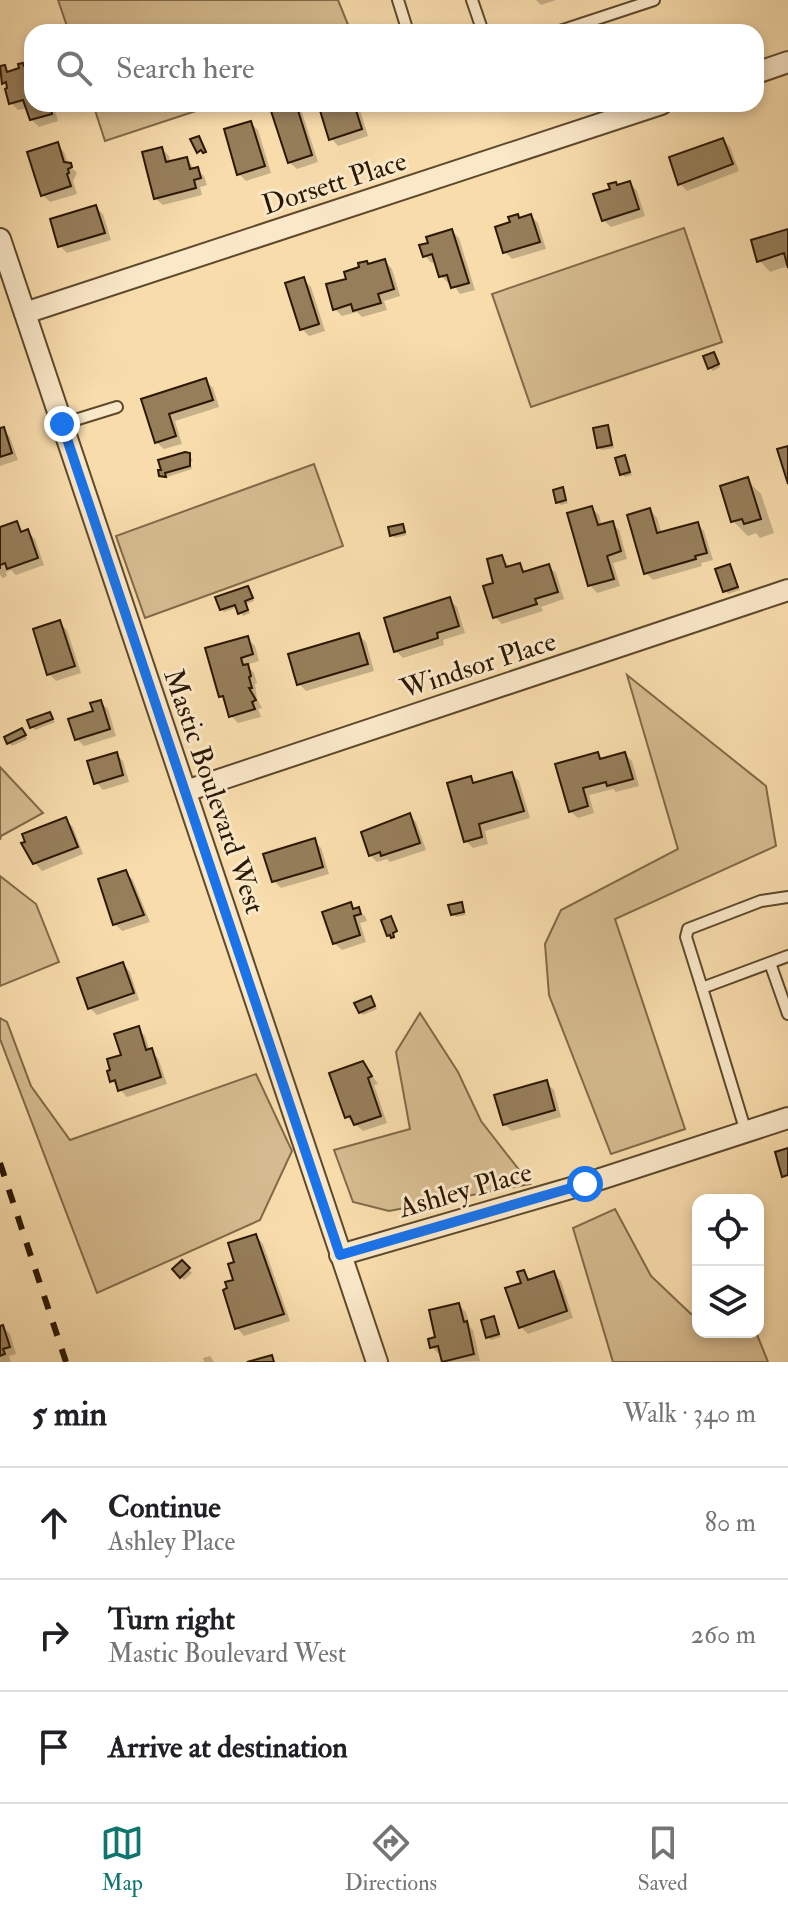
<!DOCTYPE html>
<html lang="en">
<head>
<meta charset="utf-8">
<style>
  :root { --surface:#fff; --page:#f6f6f6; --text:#202124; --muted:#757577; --line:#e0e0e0; --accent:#0f766e }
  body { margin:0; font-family:"IM FELL Double Pica",serif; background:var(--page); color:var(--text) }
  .controls { position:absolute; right:24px; bottom:24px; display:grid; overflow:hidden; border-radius:16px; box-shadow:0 4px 12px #0003 }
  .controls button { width:72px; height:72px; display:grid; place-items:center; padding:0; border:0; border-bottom:2px solid var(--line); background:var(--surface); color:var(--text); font:40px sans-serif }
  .stop { position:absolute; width:24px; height:24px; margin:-18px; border:6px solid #1a73e8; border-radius:50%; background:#fff }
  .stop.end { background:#1a73e8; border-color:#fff; box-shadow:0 2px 8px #0008 }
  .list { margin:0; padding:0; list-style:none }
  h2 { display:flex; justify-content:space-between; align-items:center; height:104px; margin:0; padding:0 32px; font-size:34px }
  h2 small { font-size:26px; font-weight:400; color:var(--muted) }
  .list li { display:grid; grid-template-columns:52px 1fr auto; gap:24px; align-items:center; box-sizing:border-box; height:112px; padding:0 32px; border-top:2px solid var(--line) }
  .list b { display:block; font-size:30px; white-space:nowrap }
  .list p { margin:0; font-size:26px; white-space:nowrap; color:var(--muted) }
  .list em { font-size:26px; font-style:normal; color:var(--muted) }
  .icon { flex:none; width:44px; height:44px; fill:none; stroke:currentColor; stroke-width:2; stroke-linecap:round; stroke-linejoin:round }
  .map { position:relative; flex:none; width:788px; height:1362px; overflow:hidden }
  .search { position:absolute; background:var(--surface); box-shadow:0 4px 12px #0003; left:24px; right:24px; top:24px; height:88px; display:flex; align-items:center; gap:20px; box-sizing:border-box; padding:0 28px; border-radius:24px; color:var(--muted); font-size:30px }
  .sheet { height:440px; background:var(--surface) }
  nav { display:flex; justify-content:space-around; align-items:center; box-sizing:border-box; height:112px; border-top:2px solid var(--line); background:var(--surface); font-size:22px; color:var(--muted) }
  nav a { display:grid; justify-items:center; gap:4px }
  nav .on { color:var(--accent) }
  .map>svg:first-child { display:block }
  .green { fill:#d5bb8f; stroke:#806a48; stroke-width:2 }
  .shadow { fill:#0003 }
  .building { fill:#967e5a; stroke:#2b1801; stroke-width:2 }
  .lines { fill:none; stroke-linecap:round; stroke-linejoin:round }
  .lane-casing { stroke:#5e492c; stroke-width:14 }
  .street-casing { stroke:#5e492c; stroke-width:24 }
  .lane { stroke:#fae8c9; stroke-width:10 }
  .street { stroke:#fae8c9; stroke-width:20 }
  .rail { stroke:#2b1801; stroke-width:6; stroke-dasharray:14 14; stroke-linecap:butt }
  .route { stroke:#1a73e8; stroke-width:10 }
  .labels { text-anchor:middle; stroke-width:6; stroke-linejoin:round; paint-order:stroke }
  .street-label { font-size:28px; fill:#2b1801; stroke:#fae8c9 }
</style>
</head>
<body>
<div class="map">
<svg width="788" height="1362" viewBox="0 0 788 1362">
  <rect width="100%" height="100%" fill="#f8dcac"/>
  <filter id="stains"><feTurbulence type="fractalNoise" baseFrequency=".0025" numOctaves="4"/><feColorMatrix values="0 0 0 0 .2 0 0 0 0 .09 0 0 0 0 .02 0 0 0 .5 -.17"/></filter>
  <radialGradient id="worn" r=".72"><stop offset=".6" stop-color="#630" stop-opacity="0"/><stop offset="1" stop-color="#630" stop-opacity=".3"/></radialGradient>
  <!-- green -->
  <g class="green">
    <path d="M 58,0 L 338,0 L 351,32 L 69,32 Z"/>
    <path d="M 93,104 L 217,104 L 105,141 Z"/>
    <path d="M 684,228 L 722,342 L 531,407 L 492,294 Z"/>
    <path d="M 314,464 L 343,546 L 145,618 L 116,536 Z"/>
    <path d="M 627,675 L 766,786 L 776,846 L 615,919 L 685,1129 L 611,1154 L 549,995 L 545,944 L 561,910 L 678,849 Z"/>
    <path d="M 0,767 L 43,813 L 1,836 L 0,840 Z"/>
    <path d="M 0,876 L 36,904 L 59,962 L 0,986 Z"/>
    <path d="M 420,1013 L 458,1072 L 481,1121 L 530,1184 L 389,1211 L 353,1202 L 334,1150 L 410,1129 L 396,1052 Z"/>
    <path d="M 0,1018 L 7,1022 L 31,1086 L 70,1140 L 256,1074 L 292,1151 L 260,1220 L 97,1293 L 0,1039 Z"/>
    <path d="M 615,1209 L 651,1276 L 691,1314 L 698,1315 L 698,1332 L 756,1332 L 768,1362 L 613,1362 L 573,1228 Z"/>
  </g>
  <!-- shadow -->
  <g class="shadow">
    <path d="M 536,0 L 556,0 L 541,5 Z"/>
    <path d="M 32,66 L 32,104 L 53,104 L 58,121 L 39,127 L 31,119 L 28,108 L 18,110 L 11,103 L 11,89 L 4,82 L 0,68 L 4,67 L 10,73 Z"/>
    <path d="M 288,104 L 296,104 L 301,109 L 318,162 L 297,169 L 289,162 Z"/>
    <path d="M 320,104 L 358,104 L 368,136 L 338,146 L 331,138 Z"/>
    <path d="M 251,123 L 258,130 L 271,173 L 246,181 L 239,174 Z"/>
    <path d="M 723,140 L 730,147 L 739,171 L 687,191 L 680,184 Z"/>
    <path d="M 57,144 L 64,152 L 69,165 L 77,173 L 73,181 L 77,194 L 50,202 L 43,195 Z"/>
    <path d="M 162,149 L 169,156 L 171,163 L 187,159 L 195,170 L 204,176 L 207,185 L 200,187 L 202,195 L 163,205 L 155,198 Z"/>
    <path d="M 630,183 L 637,191 L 645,216 L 611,227 L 603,220 L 613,190 L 616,184 L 619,187 Z"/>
    <path d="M 95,207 L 103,214 L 111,240 L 67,253 L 60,246 Z"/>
    <path d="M 517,216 L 521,219 L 531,216 L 538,223 L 546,249 L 512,259 L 505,252 L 512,223 Z"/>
    <path d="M 452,231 L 459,238 L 475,290 L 460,294 L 452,282 L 448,283 L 441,276 L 436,262 L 432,263 L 425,256 Z"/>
    <path d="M 788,231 L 788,266 L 770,272 L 759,260 Z"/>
    <path d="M 385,261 L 392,269 L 400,296 L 384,301 L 387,310 L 362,317 L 357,312 L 342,316 L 335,309 L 348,280 L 369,266 Z"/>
    <path d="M 303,279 L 311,287 L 325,331 L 309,336 L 302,329 Z"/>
    <path d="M 716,357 L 720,367 L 713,371 L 710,368 Z"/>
    <path d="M 206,381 L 213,388 L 219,407 L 175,421 L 182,444 L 164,449 L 156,442 L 143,400 Z"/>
    <path d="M 607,427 L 610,430 L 614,448 L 602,450 L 599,447 Z"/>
    <path d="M 3,429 L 10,437 L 18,460 L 0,466 L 0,430 Z"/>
    <path d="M 189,455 L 193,461 L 190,462 L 192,469 L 164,478 L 161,475 Z"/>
    <path d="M 625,458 L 632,475 L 625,477 L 622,474 Z"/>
    <path d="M 747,480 L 761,494 L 774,533 L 760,538 L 756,533 L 748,536 L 733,521 Z"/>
    <path d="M 562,490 L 568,503 L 561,505 L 557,502 Z"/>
    <path d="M 591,508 L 599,515 L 602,526 L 612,523 L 619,530 L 627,559 L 613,563 L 620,586 L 597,593 L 590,585 Z"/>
    <path d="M 650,510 L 657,518 L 662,534 L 697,524 L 704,531 L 713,560 L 701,563 L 702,566 L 653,580 L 646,573 Z"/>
    <path d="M 16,524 L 24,533 L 28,532 L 35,539 L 44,565 L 16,575 L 11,570 L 6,572 L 7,576 L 3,578 L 0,575 L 0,529 Z"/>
    <path d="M 402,526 L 407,535 L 395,538 L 392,535 Z"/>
    <path d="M 502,557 L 510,568 L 519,565 L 527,573 L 548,566 L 556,573 L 564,599 L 541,607 L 543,611 L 502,624 L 495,617 L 496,584 Z"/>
    <path d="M 730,566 L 740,590 L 728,594 L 725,590 Z"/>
    <path d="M 248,588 L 254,601 L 246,604 L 250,613 L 243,616 L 238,607 L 224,612 L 221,609 Z"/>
    <path d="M 449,600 L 457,607 L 465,633 L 443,640 L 444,645 L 403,658 L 396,651 Z"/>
    <path d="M 60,623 L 67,630 L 81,673 L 56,681 L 49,674 Z"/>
    <path d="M 358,635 L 366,642 L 374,671 L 306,691 L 299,684 Z"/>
    <path d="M 248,639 L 255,646 L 259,661 L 246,665 L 254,673 L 257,683 L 255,684 L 257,699 L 262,708 L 258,709 L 261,717 L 238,723 L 231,716 L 227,702 L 221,696 Z"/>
    <path d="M 100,702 L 108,709 L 116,736 L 84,746 L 77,739 Z"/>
    <path d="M 50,714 L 55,722 L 35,730 L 32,727 Z"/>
    <path d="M 25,734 L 27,739 L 12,746 L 6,738 Z"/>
    <path d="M 116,754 L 123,761 L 129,782 L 103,790 L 96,782 Z"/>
    <path d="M 597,754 L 604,760 L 625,754 L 632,761 L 639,786 L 616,792 L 613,789 L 589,795 L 594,813 L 578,818 L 570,811 Z"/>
    <path d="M 512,774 L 519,781 L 530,818 L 485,831 L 488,844 L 473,848 L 466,841 L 470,778 L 476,784 Z"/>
    <path d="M 409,815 L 416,822 L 426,850 L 390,862 L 387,859 L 377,862 L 370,855 Z"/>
    <path d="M 65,820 L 73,827 L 83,854 L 42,871 L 35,863 Z"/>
    <path d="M 314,841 L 321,848 L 329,874 L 281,888 L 274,881 Z"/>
    <path d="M 126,873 L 133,880 L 150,922 L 122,931 L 115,924 Z"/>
    <path d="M 462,904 L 466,915 L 456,917 L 453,914 Z"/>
    <path d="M 350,905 L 365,916 L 367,921 L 360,923 L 366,942 L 342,950 L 334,943 Z"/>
    <path d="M 123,964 L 130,972 L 139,1000 L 97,1015 L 90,1008 Z"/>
    <path d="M 370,998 L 377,1009 L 363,1015 L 360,1012 Z"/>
    <path d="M 138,1029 L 145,1036 L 150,1051 L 158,1058 L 167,1084 L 127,1097 L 112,1081 Z"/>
    <path d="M 363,1063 L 378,1084 L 374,1085 L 387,1123 L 363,1131 L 347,1117 Z"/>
    <path d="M 546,1083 L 554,1090 L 561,1117 L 512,1131 L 504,1124 Z"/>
    <path d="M 256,1236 L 263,1244 L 290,1321 L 244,1336 L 237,1328 L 236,1263 Z"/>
    <path d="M 182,1262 L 192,1273 L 184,1280 L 174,1270 Z"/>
    <path d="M 523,1272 L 531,1280 L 553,1274 L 561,1281 L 573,1318 L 528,1334 L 521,1327 Z"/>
    <path d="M 459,1305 L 466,1312 L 470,1327 L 473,1330 L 480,1361 L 444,1362 L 442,1353 L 439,1354 L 432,1347 Z"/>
    <path d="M 493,1319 L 501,1337 L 491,1340 L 488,1337 Z"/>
    <path d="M 0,1324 L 10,1334 L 16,1354 L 9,1356 L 11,1362 L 0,1362 Z"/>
    <path d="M 210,1356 L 214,1362 L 204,1362 L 203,1358 Z"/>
  </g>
  <!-- building -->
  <g class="building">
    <path d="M 23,63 L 24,66 L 32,64 L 32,104 L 50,104 L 52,114 L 30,120 L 23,100 L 9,104 L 5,89 L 7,88 L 6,82 L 2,84 L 0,66 L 5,65 L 7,72 L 19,68 L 18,64 Z"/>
    <path d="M 282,104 L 296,104 L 312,155 L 288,163 L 270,108 Z"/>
    <path d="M 318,104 L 354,104 L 362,129 L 329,140 Z"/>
    <path d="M 251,121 L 265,166 L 237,175 L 224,129 Z"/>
    <path d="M 199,136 L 206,152 L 203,153 L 201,150 L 197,153 L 190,139 Z"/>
    <path d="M 723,138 L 733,164 L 678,185 L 669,157 Z"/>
    <path d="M 58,142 L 64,162 L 71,163 L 72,167 L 68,169 L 69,173 L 67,174 L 71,186 L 41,196 L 27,152 Z"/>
    <path d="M 162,147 L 166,162 L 187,157 L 190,169 L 198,167 L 201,178 L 194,180 L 196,188 L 154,199 L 142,152 Z"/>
    <path d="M 630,181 L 639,209 L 602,221 L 593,194 L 610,189 L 608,184 L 616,182 L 617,185 Z"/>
    <path d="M 96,205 L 105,233 L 58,247 L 50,219 Z"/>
    <path d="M 518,214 L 519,218 L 531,214 L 540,242 L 503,253 L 495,227 L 510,222 L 508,217 Z"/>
    <path d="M 452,229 L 469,283 L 451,288 L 447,275 L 439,277 L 432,254 L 423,257 L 419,245 L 428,243 L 426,237 Z"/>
    <path d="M 788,229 L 788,268 L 784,253 L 757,262 L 751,240 Z"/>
    <path d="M 385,259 L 394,289 L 378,294 L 381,303 L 353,311 L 351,304 L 333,310 L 326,284 L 346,279 L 344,272 L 359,267 L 358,263 L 367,261 L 368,264 Z"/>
    <path d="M 304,277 L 319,324 L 300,330 L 285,283 Z"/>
    <path d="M 714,352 L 719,364 L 708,369 L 703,356 Z"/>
    <path d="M 206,378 L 213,400 L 169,414 L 176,436 L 155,443 L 141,399 Z"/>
    <path d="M 608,425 L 612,445 L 597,448 L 593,428 Z"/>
    <path d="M 4,427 L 12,453 L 0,457 L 0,428 Z"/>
    <path d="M 788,446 L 788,484 L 777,449 Z"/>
    <path d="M 185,452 L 190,453 L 190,466 L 165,473 L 166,477 L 159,476 L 158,470 L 161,470 L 158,460 Z"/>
    <path d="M 625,455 L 630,472 L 620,475 L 615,458 Z"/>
    <path d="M 748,477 L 761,519 L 744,524 L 742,519 L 731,522 L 720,486 Z"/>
    <path d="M 563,487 L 566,500 L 556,503 L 553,490 Z"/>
    <path d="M 592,506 L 598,525 L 613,521 L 621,551 L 607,556 L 614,579 L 588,586 L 567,513 Z"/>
    <path d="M 650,508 L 657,533 L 698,522 L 707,553 L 695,556 L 696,559 L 644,574 L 627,515 Z"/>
    <path d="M 17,521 L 21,532 L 28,529 L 38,558 L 7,569 L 5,563 L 0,565 L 0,569 L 0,527 Z"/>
    <path d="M 403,524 L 405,532 L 390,536 L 388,527 Z"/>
    <path d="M 502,555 L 506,567 L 520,563 L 523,572 L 549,564 L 558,592 L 535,599 L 537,604 L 493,618 L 483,586 L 493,583 L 487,559 Z"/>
    <path d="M 730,564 L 738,587 L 723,592 L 715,569 Z"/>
    <path d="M 248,586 L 253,598 L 245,601 L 248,610 L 238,614 L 235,605 L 220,610 L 215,597 Z"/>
    <path d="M 450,597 L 459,626 L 437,633 L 438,638 L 394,652 L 384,618 Z"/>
    <path d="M 60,620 L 75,666 L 47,675 L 33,629 Z"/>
    <path d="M 359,633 L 368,664 L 297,685 L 288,654 Z"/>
    <path d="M 248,636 L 253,654 L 241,658 L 243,665 L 248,664 L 251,676 L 249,677 L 252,688 L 249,688 L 256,700 L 252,702 L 255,709 L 229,717 L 223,696 L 219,697 L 205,648 Z"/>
    <path d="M 101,700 L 110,729 L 75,740 L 68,719 L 93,711 L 90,703 Z"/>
    <path d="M 50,712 L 53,719 L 30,728 L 27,720 Z"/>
    <path d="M 22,728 L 26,735 L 7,744 L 4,737 Z"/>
    <path d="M 117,752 L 123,775 L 94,784 L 87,761 Z"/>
    <path d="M 598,752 L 600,759 L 625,752 L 633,779 L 607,786 L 606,782 L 583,788 L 588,806 L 569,812 L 555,764 Z"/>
    <path d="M 512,772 L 524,811 L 479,824 L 482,837 L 464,842 L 447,783 L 471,776 L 473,783 Z"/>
    <path d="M 410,813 L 420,843 L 381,856 L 380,852 L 369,856 L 361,832 Z"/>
    <path d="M 66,817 L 78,847 L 33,864 L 21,843 L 25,842 L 22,834 Z"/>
    <path d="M 315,838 L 323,867 L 272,882 L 263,854 Z"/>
    <path d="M 126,870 L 144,915 L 113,925 L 98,879 Z"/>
    <path d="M 351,902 L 353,909 L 359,907 L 361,914 L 354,916 L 360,935 L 333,944 L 322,912 Z"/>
    <path d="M 462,902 L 464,912 L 451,915 L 448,905 Z"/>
    <path d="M 391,916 L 397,931 L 393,933 L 394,937 L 391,938 L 390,935 L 387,936 L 381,920 Z"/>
    <path d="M 123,962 L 134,993 L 88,1009 L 77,978 Z"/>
    <path d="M 371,996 L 375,1006 L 359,1013 L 354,1003 Z"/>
    <path d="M 139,1026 L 146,1050 L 152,1048 L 161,1077 L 118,1091 L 115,1080 L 110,1082 L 107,1071 L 110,1070 L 107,1059 L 121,1055 L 114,1034 Z"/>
    <path d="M 363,1061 L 372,1076 L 368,1078 L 381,1116 L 354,1125 L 350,1116 L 345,1118 L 329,1073 Z"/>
    <path d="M 547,1080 L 555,1110 L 503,1125 L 494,1095 Z"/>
    <path d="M 788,1148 L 788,1175 L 782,1177 L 775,1152 Z"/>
    <path d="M 256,1234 L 284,1314 L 235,1329 L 223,1290 L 227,1288 L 225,1282 L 233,1280 L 228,1264 L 234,1262 L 228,1243 Z"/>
    <path d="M 182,1260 L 190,1268 L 180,1278 L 172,1269 Z"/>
    <path d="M 524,1270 L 528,1280 L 554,1271 L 567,1311 L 519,1328 L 505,1288 L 521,1283 L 517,1272 Z"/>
    <path d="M 459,1303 L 464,1322 L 467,1321 L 474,1354 L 442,1362 L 438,1346 L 430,1348 L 428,1339 L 435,1337 L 429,1310 Z"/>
    <path d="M 494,1316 L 499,1334 L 486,1338 L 481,1320 Z"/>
    <path d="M 3,1325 L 10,1347 L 3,1349 L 5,1354 L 0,1356 L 0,1326 Z"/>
    <path d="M 272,1355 L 274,1362 L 247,1362 Z"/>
  </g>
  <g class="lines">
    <defs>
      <g id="lane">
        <path d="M 398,0 L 408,32"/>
        <path d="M 472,0 L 483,32"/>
        <path d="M 557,32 L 654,0"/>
        <path d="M 62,424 L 117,407"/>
        <path d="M 770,963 L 788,1014"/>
        <path d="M 702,988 L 686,937 L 688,929 L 761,901 L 788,897"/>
        <path d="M 746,1132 L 702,988 L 788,956"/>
      </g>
      <g id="street">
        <path d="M 756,73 L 788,62"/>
        <path d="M 0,239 L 377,1362"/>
        <path d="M 25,313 L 661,104"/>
        <path d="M 186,791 L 788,590"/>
        <path d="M 340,1255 L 585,1184 L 788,1118"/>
      </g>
    </defs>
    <!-- lane casing -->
    <use href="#lane" class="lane-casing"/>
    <!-- street casing -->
    <use href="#street" class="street-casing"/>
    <!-- lane -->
    <use href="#lane" class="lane"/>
    <!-- street -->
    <use href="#street" class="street"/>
    <!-- rail -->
    <path class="rail" d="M 0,1163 L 66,1362"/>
  </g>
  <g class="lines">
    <!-- route -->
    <path class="route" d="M 62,424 L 340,1255 L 585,1184"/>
  </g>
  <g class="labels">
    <!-- street labels -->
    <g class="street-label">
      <text transform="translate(334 182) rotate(-18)" y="10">Dorsett Place</text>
      <text transform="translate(478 664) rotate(-18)" y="10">Windsor Place</text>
      <text transform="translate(215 791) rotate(71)" y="10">Mastic Boulevard West</text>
      <text transform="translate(465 1189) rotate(-16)" y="10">Ashley Place</text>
    </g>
  </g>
  <rect width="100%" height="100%" filter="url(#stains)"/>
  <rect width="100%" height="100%" fill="url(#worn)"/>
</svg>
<div class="controls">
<button><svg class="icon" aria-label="locate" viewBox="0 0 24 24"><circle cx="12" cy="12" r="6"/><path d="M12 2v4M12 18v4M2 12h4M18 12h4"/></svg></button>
<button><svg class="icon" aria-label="layers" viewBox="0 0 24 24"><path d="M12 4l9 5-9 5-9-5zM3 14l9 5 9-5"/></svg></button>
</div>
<div class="stop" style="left:585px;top:1184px"></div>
<div class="stop end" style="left:62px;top:424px"></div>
<div class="search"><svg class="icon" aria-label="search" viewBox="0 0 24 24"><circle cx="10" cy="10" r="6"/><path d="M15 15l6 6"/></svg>Search here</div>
</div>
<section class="sheet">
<h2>5 min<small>Walk · 340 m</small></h2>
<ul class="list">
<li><svg class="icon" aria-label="ahead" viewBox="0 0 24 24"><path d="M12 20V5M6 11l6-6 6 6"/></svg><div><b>Continue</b><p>Ashley Place</p></div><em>80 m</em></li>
<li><svg class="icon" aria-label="right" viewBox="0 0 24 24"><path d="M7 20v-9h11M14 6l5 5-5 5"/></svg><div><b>Turn right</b><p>Mastic Boulevard West</p></div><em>260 m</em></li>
<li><svg class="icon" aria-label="arrive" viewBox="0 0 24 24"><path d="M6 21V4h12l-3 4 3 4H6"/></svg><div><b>Arrive at destination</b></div></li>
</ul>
</section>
<nav>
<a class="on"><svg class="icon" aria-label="map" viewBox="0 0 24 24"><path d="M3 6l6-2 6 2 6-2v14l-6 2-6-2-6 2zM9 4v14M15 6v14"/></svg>Map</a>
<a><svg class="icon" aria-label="directions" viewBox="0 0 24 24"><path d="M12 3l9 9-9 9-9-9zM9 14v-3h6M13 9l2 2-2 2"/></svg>Directions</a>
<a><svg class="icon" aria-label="saved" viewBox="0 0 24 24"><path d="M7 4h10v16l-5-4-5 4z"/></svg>Saved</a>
</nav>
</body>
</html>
